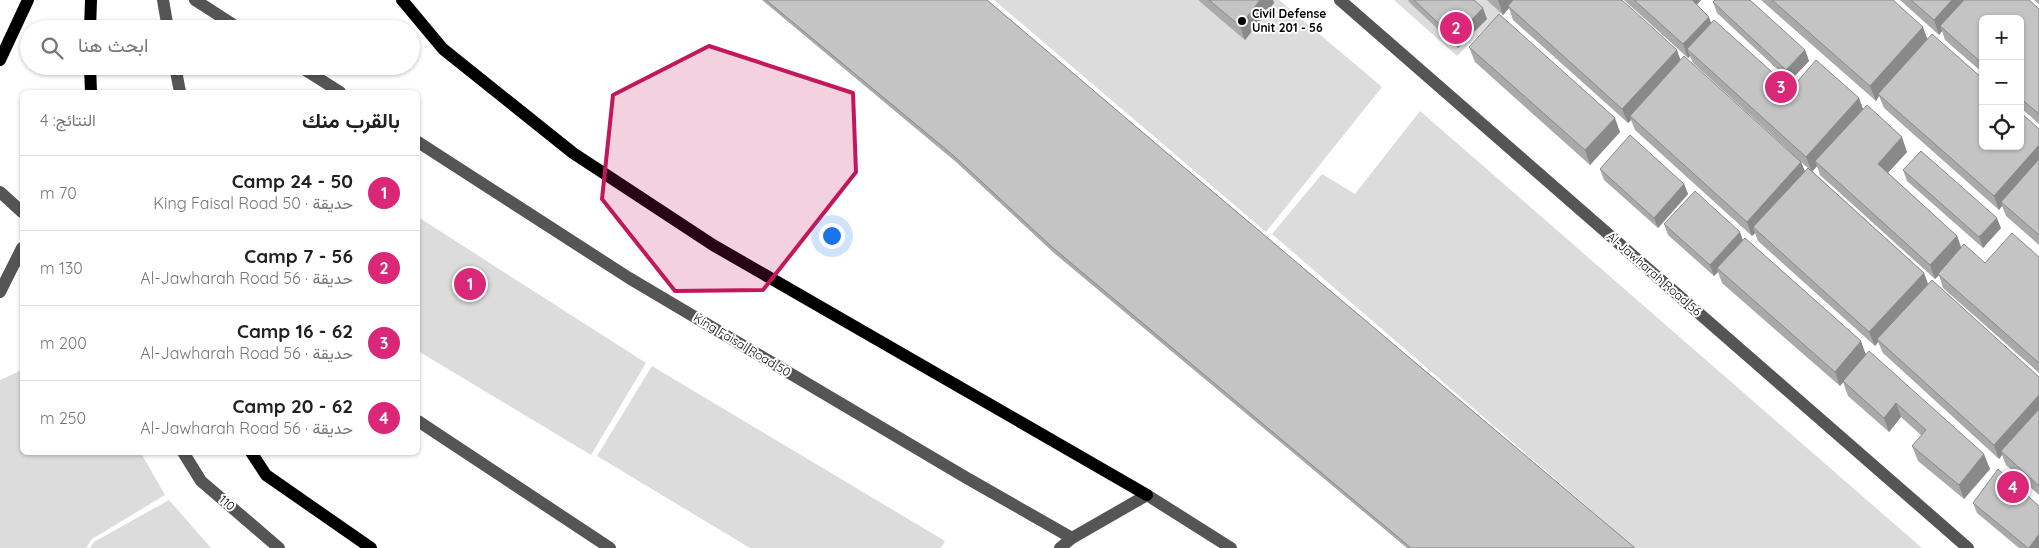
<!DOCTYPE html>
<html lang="ar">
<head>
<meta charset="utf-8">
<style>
  :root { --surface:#fff; --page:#f6f6f6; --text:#202124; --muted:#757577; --line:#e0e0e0; --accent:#db2777 }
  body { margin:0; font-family:Quicksand,Vazirmatn,sans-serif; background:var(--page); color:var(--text); direction:rtl }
  .controls { position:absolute; right:15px; top:15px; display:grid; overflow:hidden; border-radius:8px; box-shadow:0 1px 4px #0004 }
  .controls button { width:45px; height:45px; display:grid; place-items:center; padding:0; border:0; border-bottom:1px solid var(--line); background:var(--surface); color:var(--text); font:25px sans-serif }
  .you { position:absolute; left:831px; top:235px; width:18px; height:18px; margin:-12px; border:4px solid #fff; border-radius:50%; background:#1a73e8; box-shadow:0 0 0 8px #1a73e833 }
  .badge { display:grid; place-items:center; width:32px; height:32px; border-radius:50%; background:var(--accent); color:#fff; font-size:16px; font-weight:700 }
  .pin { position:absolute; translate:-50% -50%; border:2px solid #fff; box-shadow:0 1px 5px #0006 }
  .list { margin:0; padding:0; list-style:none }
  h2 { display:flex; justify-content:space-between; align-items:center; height:65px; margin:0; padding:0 20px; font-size:21px }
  h2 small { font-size:16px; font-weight:400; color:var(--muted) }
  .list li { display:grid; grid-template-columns:32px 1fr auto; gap:15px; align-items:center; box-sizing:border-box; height:75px; padding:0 20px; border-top:1px solid var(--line) }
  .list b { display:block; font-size:19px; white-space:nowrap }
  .list p { margin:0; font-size:16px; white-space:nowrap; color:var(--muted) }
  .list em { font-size:16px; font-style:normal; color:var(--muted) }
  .icon { flex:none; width:28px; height:28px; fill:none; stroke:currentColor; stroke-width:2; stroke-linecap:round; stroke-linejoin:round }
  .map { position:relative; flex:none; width:2039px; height:548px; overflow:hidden; direction:ltr }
  .search { position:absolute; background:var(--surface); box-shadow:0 1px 4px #0004; left:20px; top:20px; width:400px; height:55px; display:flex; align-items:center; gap:12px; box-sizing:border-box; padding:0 18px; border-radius:28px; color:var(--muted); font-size:19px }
  .panel { position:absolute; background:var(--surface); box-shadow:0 1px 4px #0004; left:20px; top:90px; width:400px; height:365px; border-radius:8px; direction:rtl }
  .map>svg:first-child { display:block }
  .green { fill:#dcdcdc }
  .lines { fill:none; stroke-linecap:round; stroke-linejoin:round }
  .minor { stroke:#555; stroke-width:12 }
  .major { stroke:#000; stroke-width:12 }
  .wall { fill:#a9a9a9; fill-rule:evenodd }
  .shaded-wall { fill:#898989 }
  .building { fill:#c4c4c4; stroke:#898989 }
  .marked { fill:#c2185b; fill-opacity:0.2; stroke:#c2185b; stroke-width:4; stroke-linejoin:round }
  .poi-dot { fill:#000; stroke:#fff; stroke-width:2 }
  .labels { text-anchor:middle; stroke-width:4; stroke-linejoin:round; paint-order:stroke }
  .poi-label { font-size:12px; font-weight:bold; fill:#000; stroke:#fff; text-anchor:start }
  .street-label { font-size:12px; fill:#000; stroke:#fff }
</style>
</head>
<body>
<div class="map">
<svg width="2039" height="548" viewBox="0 0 2039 548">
  <rect width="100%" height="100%" fill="#fff"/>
  <!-- green -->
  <g class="green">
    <path d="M 994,0 L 1279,0 L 1382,87 L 1266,232 Z"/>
    <path d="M 1394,0 L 1514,0 L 1457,56 Z"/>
    <path d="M 1420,111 L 1922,548 L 1635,548 L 1272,234 L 1322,174 L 1355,194 Z"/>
    <path d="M 418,217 L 646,363 L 591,455 L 418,351 Z"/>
    <path d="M 652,366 L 945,541 L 941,548 L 750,548 L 597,456 Z"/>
    <path d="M 22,370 L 22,452 L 141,453 L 165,495 L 92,539 L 86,548 L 0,548 L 0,380 Z"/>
    <path d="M 169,500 L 211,548 L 90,548 L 94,542 Z"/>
  </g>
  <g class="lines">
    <!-- minor -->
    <g class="minor">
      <path d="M 163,0 L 168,29"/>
      <path d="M 195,0 L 240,29"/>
      <path d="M 1340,0 L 1968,548"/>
      <path d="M 175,66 L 180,92"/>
      <path d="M 299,66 L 340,92"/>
      <path d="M 418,142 L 629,278 L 965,477 L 1072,538"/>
      <path d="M 0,192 L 22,212"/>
      <path d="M 0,292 L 22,248"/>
      <path d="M 418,421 L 610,548"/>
      <path d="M 183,452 L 201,481 L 279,548"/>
      <path d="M 1060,548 L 1072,538 L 1147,495 L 1231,548"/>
    </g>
    <!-- major -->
    <g class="major">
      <path d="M 402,0 L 443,49 L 573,153 L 713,245 L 1147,495"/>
      <path d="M 90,29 L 91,0"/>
      <path d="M 0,60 L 28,0"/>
      <path d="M 90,66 L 91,92"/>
      <path d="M 251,452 L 266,475 L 371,548"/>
    </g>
  </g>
  <!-- wall -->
  <g class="wall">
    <path d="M 762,0 L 987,0 L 1167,153 L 1635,548 L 1407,548 L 1054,253 L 956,162 Z"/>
    <path d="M 1198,0 L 1273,0 L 1274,3 L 1245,40 Z"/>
    <path d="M 1408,0 L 1474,0 L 1487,19 L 1458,48 L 1409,2 Z"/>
    <path d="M 1487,0 L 1622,0 L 1680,60 L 1794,155 L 1693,63 L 1690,56 L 1688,58 L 1624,0 L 1701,0 L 1697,5 L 1711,23 L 1791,89 L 1859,98 L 1863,109 L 1907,152 L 1888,173 L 1957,236 L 1961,247 L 1985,263 L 2039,257 L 2039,373 L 1943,288 L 1939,275 L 1935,279 L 1820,175 L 1817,166 L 1812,171 L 1924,273 L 1928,284 L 2039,377 L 2039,495 L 2006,465 L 2002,455 L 1999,459 L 1883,353 L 1878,342 L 1875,346 L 1758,241 L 1755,233 L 1752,236 L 1635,130 L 1631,120 L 1628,123 L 1513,20 L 1509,8 L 1503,15 ZM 1801,162 L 1808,168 L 1805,172 Z"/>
    <path d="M 1761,0 L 1893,0 L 1928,39 L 2039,129 L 2039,245 L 2006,216 L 2002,206 L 1999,210 L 1884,108 L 1879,96 L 1876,101 Z"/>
    <path d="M 1900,0 L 2029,0 L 2039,9 L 2039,124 L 2020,107 L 2020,19 L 1983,19 L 1983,73 L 1945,40 L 1942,31 L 1939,35 Z"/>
    <path d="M 2034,0 L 2039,0 L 2039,4 Z"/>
    <path d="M 1713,2 L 1805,50 L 1809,61 L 1790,81 L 1717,13 Z"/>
    <path d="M 1469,47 L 1620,132 L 1590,165 L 1475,62 Z"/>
    <path d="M 1600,169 L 1684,184 L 1688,194 L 1658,228 L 1604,180 Z"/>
    <path d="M 1903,170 L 2001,228 L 1983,248 L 1907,181 Z"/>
    <path d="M 1664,224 L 1743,240 L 1990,469 L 1964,499 L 1918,461 L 1912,446 L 1922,436 L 1901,417 L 1889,432 L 1848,396 L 1843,382 L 1840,386 L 1722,283 L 1718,272 L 1714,276 L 1668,235 Z"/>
    <path d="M 1973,503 L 2039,548 L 2019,548 L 1977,513 Z"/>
  </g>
  <!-- shaded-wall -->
  <g class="shaded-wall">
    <path d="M 1260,0 L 1273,0 L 1274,3 L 1245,40 L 1240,26 Z"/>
    <path d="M 1498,0 L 1516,0 L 1508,6 L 1509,8 L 1503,15 Z"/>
    <path d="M 1689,0 L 1701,0 L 1692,9 Z"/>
    <path d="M 1952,0 L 1970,0 L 1940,26 L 1942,31 L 1939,35 L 1934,20 Z"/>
    <path d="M 1483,8 L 1487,19 L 1458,48 L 1454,38 Z"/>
    <path d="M 1709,17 L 1714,31 L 1687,49 L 1690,56 L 1688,58 L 1683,44 Z"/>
    <path d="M 1923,27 L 1928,41 L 1878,94 L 1879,96 L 1876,101 L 1870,86 Z"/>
    <path d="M 1677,50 L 1682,64 L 1630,116 L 1631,120 L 1628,123 L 1622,109 Z"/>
    <path d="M 1805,50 L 1809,61 L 1790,81 L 1786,70 Z"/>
    <path d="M 1859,98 L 1864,112 L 1815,161 L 1817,166 L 1812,172 L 1806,157 Z"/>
    <path d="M 1615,118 L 1620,132 L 1590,165 L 1585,150 Z"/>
    <path d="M 1902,137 L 1907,152 L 1883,178 L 1878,164 Z"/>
    <path d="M 2039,145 L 2039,165 L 2001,202 L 2002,206 L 1999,210 L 1994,196 Z"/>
    <path d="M 1801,162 L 1807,176 L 1753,227 L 1755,233 L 1752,236 L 1747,222 Z"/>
    <path d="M 1684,184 L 1688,194 L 1658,228 L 1654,218 Z"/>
    <path d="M 1997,218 L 2001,228 L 1983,248 L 1979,237 Z"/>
    <path d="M 1740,232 L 1744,243 L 1717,268 L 1718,272 L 1714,276 L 1710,265 Z"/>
    <path d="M 1957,236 L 1962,250 L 1938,274 L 1939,275 L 1935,279 L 1930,265 Z"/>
    <path d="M 1924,273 L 1929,287 L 1877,339 L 1878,342 L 1875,346 L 1869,332 Z"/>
    <path d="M 1861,341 L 1866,355 L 1840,386 L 1835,372 Z"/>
    <path d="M 2039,395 L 2039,415 L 2001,451 L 2002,455 L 1999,459 L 1994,445 Z"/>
    <path d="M 1896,403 L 1901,417 L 1889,432 L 1884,418 Z"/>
    <path d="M 1984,454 L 1990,469 L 1964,499 L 1959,485 Z"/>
    <path d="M 2039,534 L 2039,548 L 2029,548 Z"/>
  </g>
  <!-- building -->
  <g class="building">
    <path d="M 766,0 L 987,0 L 1167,153 L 1635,548 L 1411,548 L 1052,247 L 954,156 Z"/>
    <path d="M 1209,0 L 1260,0 L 1240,26 Z"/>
    <path d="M 1414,0 L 1474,0 L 1483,8 L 1454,38 Z"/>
    <path d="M 1513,0 L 1622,0 L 1677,50 L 1622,109 L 1508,6 Z"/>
    <path d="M 1634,0 L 1692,0 L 1709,17 L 1683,44 Z"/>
    <path d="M 1715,0 L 1750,0 L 1805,50 L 1786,70 L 1713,2 Z"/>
    <path d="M 1772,0 L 1893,0 L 1923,27 L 1870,86 Z"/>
    <path d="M 1911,0 L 1952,0 L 1934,20 Z"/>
    <path d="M 1964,0 L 2029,0 L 2039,9 L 2039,114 L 2020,98 L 2020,19 L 1983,19 L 1983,64 L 1940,26 Z"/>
    <path d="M 1499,14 L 1615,118 L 1585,150 L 1469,47 Z"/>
    <path d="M 1714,20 L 1791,89 L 1816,60 L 1859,98 L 1806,157 L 1687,49 Z"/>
    <path d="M 1932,34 L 1983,79 L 1983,146 L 2020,146 L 2020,112 L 2039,129 L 2039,145 L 1994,196 L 1878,94 Z"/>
    <path d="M 1684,56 L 1801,162 L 1747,222 L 1630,116 Z"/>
    <path d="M 1867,105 L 1902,137 L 1878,164 L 1957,236 L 1930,265 L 1815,161 Z"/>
    <path d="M 1630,135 L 1684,184 L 1654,218 L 1600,169 Z"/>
    <path d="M 1921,151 L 1997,218 L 1979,237 L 1903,170 Z"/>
    <path d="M 2039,159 L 2039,235 L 2001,202 Z"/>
    <path d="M 1808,168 L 1924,273 L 1869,332 L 1753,227 Z"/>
    <path d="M 1695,191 L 1740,232 L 1710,265 L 1664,224 Z"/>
    <path d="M 2012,233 L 2039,257 L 2039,363 L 1938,274 L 1964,244 L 1985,263 Z"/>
    <path d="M 1745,238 L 1861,341 L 1835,372 L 1717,268 Z"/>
    <path d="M 1932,280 L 2039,377 L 2039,395 L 1994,445 L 1877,339 Z"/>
    <path d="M 1869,351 L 1984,454 L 1959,485 L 1912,446 L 1926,430 L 1896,403 L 1884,418 L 1843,381 Z"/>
    <path d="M 2039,409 L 2039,486 L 2001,451 Z"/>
    <path d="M 1998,469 L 2039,506 L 2039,534 L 2029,548 L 2028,548 L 1973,503 Z"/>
  </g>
  <!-- marked area -->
  <path class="marked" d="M 709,46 L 853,93 L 856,172 L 763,290 L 675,291 L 602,199 L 613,95 Z"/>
  <!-- markers -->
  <circle class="poi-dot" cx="1242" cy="21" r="5"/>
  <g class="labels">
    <!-- poi labels -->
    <g class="poi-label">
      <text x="1252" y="18">Civil Defense<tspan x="1252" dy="14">Unit 201 - 56</tspan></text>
    </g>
    <!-- street labels -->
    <g class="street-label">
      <text transform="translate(1654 274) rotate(41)" y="4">Al-Jawharah Road 56</text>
      <text transform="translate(742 345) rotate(31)" y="4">King Faisal Road 50</text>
      <text transform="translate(227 503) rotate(41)" y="4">110</text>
    </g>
  </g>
</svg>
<div class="controls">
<button>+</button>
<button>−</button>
<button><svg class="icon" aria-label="locate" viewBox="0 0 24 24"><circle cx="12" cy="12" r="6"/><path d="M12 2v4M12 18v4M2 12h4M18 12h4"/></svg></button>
</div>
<div class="you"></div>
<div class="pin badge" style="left:470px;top:284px">1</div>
<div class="pin badge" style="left:1456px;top:28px">2</div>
<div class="pin badge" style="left:1781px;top:87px">3</div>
<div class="pin badge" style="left:2013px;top:487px">4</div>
<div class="search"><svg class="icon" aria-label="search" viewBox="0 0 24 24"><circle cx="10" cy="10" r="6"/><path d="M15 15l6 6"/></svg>ابحث هنا</div>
<section class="panel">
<h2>بالقرب منك<small>النتائج: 4</small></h2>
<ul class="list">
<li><span class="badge">1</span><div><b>Camp 24 - 50</b><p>حديقة · King Faisal Road 50</p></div><em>70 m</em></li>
<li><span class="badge">2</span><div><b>Camp 7 - 56</b><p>حديقة · Al-Jawharah Road 56</p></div><em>130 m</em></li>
<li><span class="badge">3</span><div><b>Camp 16 - 62</b><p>حديقة · Al-Jawharah Road 56</p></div><em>200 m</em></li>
<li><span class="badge">4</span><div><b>Camp 20 - 62</b><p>حديقة · Al-Jawharah Road 56</p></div><em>250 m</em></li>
</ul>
</section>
</div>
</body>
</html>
